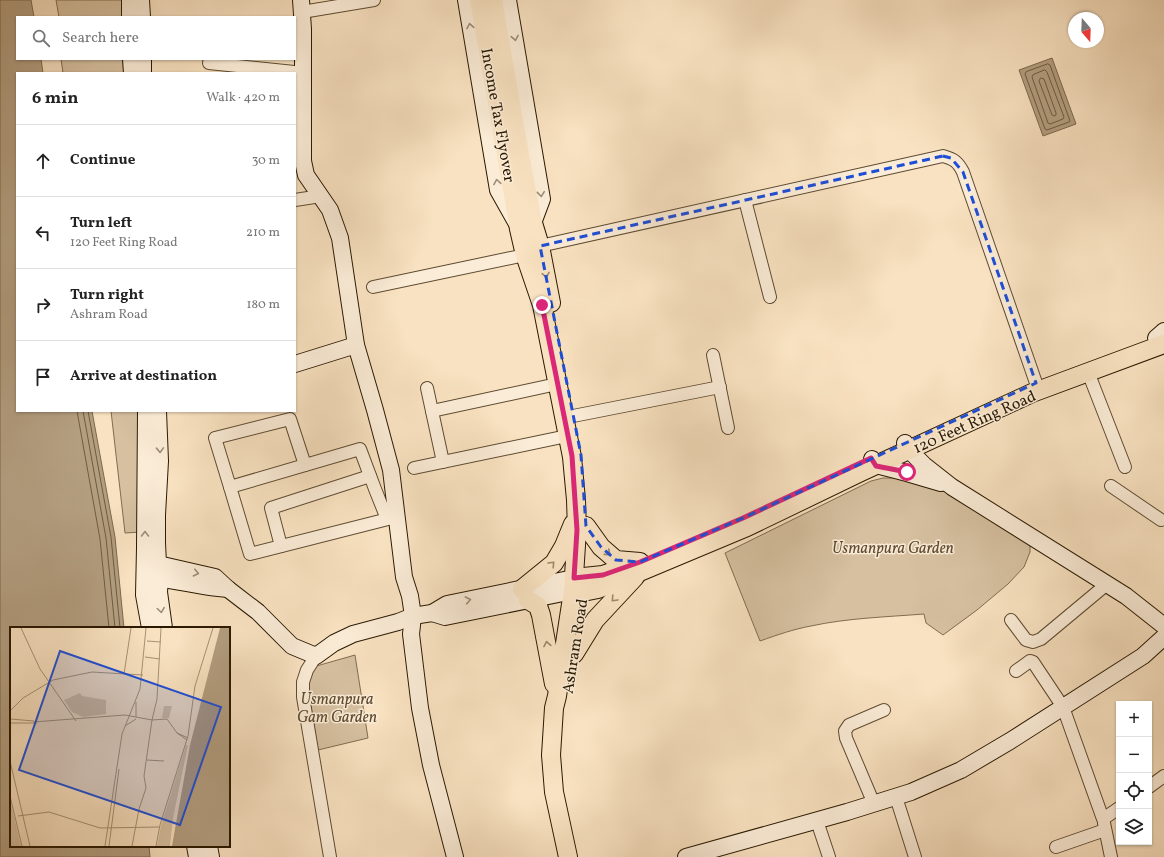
<!DOCTYPE html>
<html lang="en">
<head>
<meta charset="utf-8">
<style>
  :root { --surface:#fff; --page:#f2f2f2; --text:#222; --muted:#767676; --line:#e0e0e0 }
  body { margin:0; font-family:Vollkorn,serif; background:var(--page); color:var(--text) }
  .controls { position:absolute; right:12px; bottom:12px; display:grid; overflow:hidden; border-radius:0px; box-shadow:0 1px 3px #0004 }
  .controls button { width:36px; height:36px; display:grid; place-items:center; padding:0; border:0; border-bottom:1px solid var(--line); background:var(--surface); color:var(--text); font:20px sans-serif }
  .compass { position:absolute; left:1068px; top:12px; width:36px; height:36px; border-radius:50%; background:var(--surface); box-shadow:0 1px 3px #0004; rotate:161deg }
  .stop { position:absolute; width:12px; height:12px; margin:-9px; border:3px solid #db2777; border-radius:50%; background:#fff }
  .stop.end { background:#db2777; border-color:#fff; box-shadow:0 1px 4px #0008 }
  .list { margin:0; padding:0; list-style:none }
  h2 { display:flex; justify-content:space-between; align-items:center; height:52px; margin:0; padding:0 16px; font-size:17px }
  h2 small { font-size:13px; font-weight:400; color:var(--muted) }
  .list li { display:grid; grid-template-columns:26px 1fr auto; gap:12px; align-items:center; box-sizing:border-box; height:72px; padding:0 16px; border-top:1px solid var(--line) }
  .list b { display:block; font-size:15px; white-space:nowrap }
  .list p { margin:0; font-size:13px; white-space:nowrap; color:var(--muted) }
  .list em { font-size:13px; font-style:normal; color:var(--muted) }
  .icon { flex:none; width:22px; height:22px; fill:none; stroke:currentColor; stroke-width:2; stroke-linecap:round; stroke-linejoin:round }
  .map { position:relative; flex:none; width:1164px; height:857px; overflow:hidden }
  .search { position:absolute; background:var(--surface); box-shadow:0 1px 3px #0004; left:16px; top:16px; width:280px; height:44px; display:flex; align-items:center; gap:10px; box-sizing:border-box; padding:0 14px; border-radius:0px; color:var(--muted); font-size:15px }
  .panel { position:absolute; background:var(--surface); box-shadow:0 1px 3px #0004; left:16px; top:72px; width:280px; height:340px; border-radius:0px }
  .map>svg:first-child { display:block }
  .green { fill:#d6c0a0; stroke:#806c50 }
  .water { fill:#b39e80; stroke:#7c694d }
  .lines { fill:none; stroke-linecap:round; stroke-linejoin:round }
  .shore { stroke:#6e5c40; stroke-width:1 }
  .street-casing { stroke:#5e4b31; stroke-width:14 }
  .secondary-casing { stroke:#2a1901; stroke-width:18 }
  .primary-casing { stroke:#2a1901; stroke-width:20 }
  .street { stroke:#fbecd7; stroke-width:12 }
  .secondary { stroke:#fbecd7; stroke-width:16 }
  .primary { stroke:#f9e2c1; stroke-width:18 }
  .oneway { stroke:#9d8d77 }
  .oneway2 { stroke:#9c886b }
  .route { stroke:#db2777; stroke-width:5 }
  .marked { fill:none; stroke:#1d4ed8; stroke-width:3; stroke-dasharray:8 5; stroke-linejoin:round }
  .labels { text-anchor:middle; stroke-width:3; stroke-linejoin:round; paint-order:stroke }
  .street-label { font-size:16px; fill:#2a1901; stroke:#fbecd7 }
  .park-label { font-size:16px; font-style:italic; fill:#5e4b31; stroke:#fbecd7 }
  .inset-road { fill:none; stroke:#a69274; stroke-width:1 }
  .view { fill:#1d4ed8; fill-opacity:0.15; stroke:#1d4ed8; stroke-width:2 }
  .inset-edge { fill:none; stroke:#2a1901; stroke-width:2 }
</style>
</head>
<body>
<div class="map">
<svg width="1164" height="857" viewBox="0 0 1164 857">
  <rect width="100%" height="100%" fill="#f9e2c1"/>
  <filter id="stains"><feTurbulence type="fractalNoise" baseFrequency=".005" numOctaves="4"/><feColorMatrix values="0 0 0 0 .2 0 0 0 0 .09 0 0 0 0 .02 0 0 0 .5 -.17"/></filter>
  <radialGradient id="worn" r=".72"><stop offset=".6" stop-color="#630" stop-opacity="0"/><stop offset="1" stop-color="#630" stop-opacity=".3"/></radialGradient>
  <!-- green -->
  <g class="green">
    <path d="M 56,0 L 123,0 L 123,17 L 59,17 Z"/>
    <path d="M 61,59 L 123,59 L 124,73 L 63,73 Z"/>
    <path d="M 111,411 L 138,411 L 141,532 L 125,533 Z"/>
    <path d="M 883,478 L 896,478 L 949,492 L 1030,541 L 1030,552 L 1024,567 L 1008,584 L 977,610 L 943,635 L 926,623 L 924,614 C 886,617 848,618 811,626 C 794,629 777,635 760,641 L 725,553 L 871,481 Z"/>
    <path d="M 355,655 L 368,738 L 318,750 L 307,681 L 313,667 Z"/>
  </g>
  <!-- water -->
  <g class="water">
    <path d="M 0,0 L 31,0 L 34,17 L 17,17 L 17,59 L 41,59 L 43,73 L 17,73 L 17,411 L 92,411 L 115,537 L 124,628 L 11,628 L 11,846 L 149,846 L 150,857 L 0,857 Z"/>
    <path d="M 1052,58 L 1076,124 L 1043,136 L 1019,70 Z"/>
  </g>
  <g class="lines">
    <!-- shore -->
    <g class="shore">
      <path d="M 1048,64 L 1050,65 L 1070,121 L 1069,122 L 1047,130 L 1045,129 L 1025,74 L 1026,72 Z"/>
      <path d="M 1045,70 L 1047,72 L 1064,117 L 1063,119 L 1050,124 L 1048,123 L 1032,77 L 1033,75 Z"/>
      <path d="M 1041,78 L 1044,79 L 1056,113 L 1056,115 L 1054,116 L 1052,115 L 1039,81 L 1040,79 Z"/>
      <path d="M 77,411 L 100,539 L 109,628"/>
      <path d="M 83,411 L 106,538 L 115,628"/>
      <path d="M 88,411 L 111,537 L 120,628"/>
    </g>
    <defs>
      <g id="street">
        <path d="M 302,12 L 374,0"/>
        <path d="M 209,63 L 304,73"/>
        <path d="M 295,200 L 321,196"/>
        <path d="M 745,200 L 770,297"/>
        <path d="M 540,246 L 943,156 C 954,159 958,162 963,172 L 1036,383"/>
        <path d="M 373,287 L 525,255"/>
        <path d="M 713,355 L 728,428"/>
        <path d="M 1088,372 L 1125,467"/>
        <path d="M 427,388 L 443,462"/>
        <path d="M 432,411 L 557,384"/>
        <path d="M 573,416 L 720,387"/>
        <path d="M 414,468 L 567,436"/>
        <path d="M 1111,486 L 1161,520"/>
        <path d="M 230,487 L 215,438 L 290,419 L 305,465"/>
        <path d="M 387,519 L 375,489 L 360,449 L 230,487 L 250,554 L 396,517"/>
        <path d="M 281,546 L 271,508 L 370,476"/>
        <path d="M 1011,620 L 1026,640 L 1033,642 L 1041,639 L 1107,584"/>
        <path d="M 316,656 L 307,670 L 303,682 L 303,697 L 330,857"/>
        <path d="M 1016,671 L 1030,661 L 1033,662 L 1063,707 L 1103,819 L 1119,808"/>
        <path d="M 1149,787 L 1164,776"/>
        <path d="M 896,797 L 915,857"/>
        <path d="M 874,804 L 846,738 L 845,731 L 849,725 L 884,710"/>
        <path d="M 817,821 L 829,857"/>
        <path d="M 1104,823 L 1111,857"/>
        <path d="M 1056,847 L 1105,830"/>
      </g>
      <g id="secondary">
        <path d="M 130,0 L 130,17"/>
        <path d="M 141,0 L 142,17"/>
        <path d="M 301,0 L 303,29 L 303,161 L 306,175 L 330,210 L 340,238 L 356,345 L 375,410 L 391,470 L 404,577 L 410,596 L 413,616 L 432,613 L 447,604 L 574,578"/>
        <path d="M 466,0 L 498,190 L 516,222"/>
        <path d="M 508,0 L 542,199 L 533,223"/>
        <path d="M 131,59 L 132,73"/>
        <path d="M 143,59 L 143,73"/>
        <path d="M 1156,338 L 1164,331"/>
        <path d="M 295,364 L 356,345"/>
        <path d="M 146,411 L 145,548 L 144,595 L 150,628"/>
        <path d="M 158,411 L 160,461 L 157,515 L 157,543 L 158,564 L 160,578 L 159,592 L 164,628"/>
        <path d="M 905,443 L 909,450 L 924,465 L 952,487 L 1126,596 L 1164,626"/>
        <path d="M 872,459 L 876,465 L 907,473 L 941,483"/>
        <path d="M 148,564 L 158,564 L 215,577 L 228,589 C 202,588 176,579 150,578"/>
        <path d="M 228,589 L 258,612 L 292,646 L 316,656 L 334,643 L 353,634 L 398,622 L 413,616"/>
        <path d="M 432,613 L 445,617 L 573,591"/>
        <path d="M 413,616 L 411,634 L 420,708 L 431,765 L 455,857"/>
        <path d="M 195,846 L 197,857"/>
        <path d="M 209,846 L 211,857"/>
        <path d="M 686,857 L 847,812 L 911,792 L 961,770 L 1010,741 L 1143,656 L 1164,637"/>
      </g>
      <g id="primary">
        <path d="M 479,0 L 519,229 L 525,255 L 542,305 L 572,457 L 576,500 L 577,530 L 573,591 L 557,696 L 554,708 L 551,755 L 554,792 L 568,857"/>
        <path d="M 493,0 L 517,138 L 533,223 L 540,246 L 551,303"/>
        <path d="M 586,526 L 601,547 L 616,560 L 640,562"/>
        <path d="M 574,578 L 603,575 L 620,569"/>
        <path d="M 522,589 L 554,563 L 564,546 L 573,524"/>
        <path d="M 573,591 L 583,592 L 598,589 L 642,571 L 747,527 L 861,472 L 1032,393 L 1164,344"/>
        <path d="M 528,600 L 538,606 L 541,615 L 554,684"/>
        <path d="M 574,654 L 595,620 L 635,577"/>
      </g>
    </defs>
    <!-- street casing -->
    <use href="#street" class="street-casing"/>
    <!-- secondary casing -->
    <use href="#secondary" class="secondary-casing"/>
    <!-- primary casing -->
    <use href="#primary" class="primary-casing"/>
    <!-- street -->
    <use href="#street" class="street"/>
    <!-- secondary -->
    <use href="#secondary" class="secondary"/>
    <!-- primary -->
    <use href="#primary" class="primary"/>
  </g>
  <!-- one-way arrows -->
  <defs><path id="oneway-chevron" d="M-2-3.5L2.5 0L-2 3.5" fill="none" stroke-width="1.6" stroke-linecap="round" stroke-linejoin="round"/></defs>
  <g class="oneway">
    <use href="#oneway-chevron" transform="translate(470 26) rotate(-100)"/>
    <use href="#oneway-chevron" transform="translate(515 38) rotate(80)"/>
    <use href="#oneway-chevron" transform="translate(497 182) rotate(-99)"/>
    <use href="#oneway-chevron" transform="translate(541 194) rotate(84)"/>
    <use href="#oneway-chevron" transform="translate(160 450) rotate(88)"/>
    <use href="#oneway-chevron" transform="translate(145 534) rotate(-90)"/>
    <use href="#oneway-chevron" transform="translate(196 573) rotate(13)"/>
    <use href="#oneway-chevron" transform="translate(468 600) rotate(-11)"/>
    <use href="#oneway-chevron" transform="translate(161 610) rotate(82)"/>
  </g>
  <g class="oneway2">
    <use href="#oneway-chevron" transform="translate(546 275) rotate(79)"/>
    <use href="#oneway-chevron" transform="translate(608 553) rotate(40)"/>
    <use href="#oneway-chevron" transform="translate(552 564) rotate(-47)"/>
    <use href="#oneway-chevron" transform="translate(614 599) rotate(133)"/>
    <use href="#oneway-chevron" transform="translate(547 644) rotate(-100)"/>
  </g>
  <g class="lines">
    <!-- route -->
    <path class="route" d="M 542,305 L 572,456 L 577,530 L 574,578 L 603,575 L 640,562 L 743,518 L 871,458 L 876,466 L 907,472"/>
  </g>
  <!-- marked area -->
  <path class="marked" d="M 943,156 L 951,158 L 963,172 L 1036,383 L 743,518 L 640,562 L 616,560 L 601,547 L 586,526 L 581,455 L 540,246 Z"/>
  <g class="labels">
    <!-- street labels -->
    <g class="street-label">
      <text transform="translate(499 115) rotate(80)" y="6">Income Tax Flyover</text>
      <text transform="translate(974 421) rotate(-24)" y="6">120 Feet Ring Road</text>
      <text transform="translate(574 646) rotate(-81)" y="6">Ashram Road</text>
    </g>
    <!-- park labels -->
    <g class="park-label">
      <text x="893" y="553">Usmanpura Garden</text>
      <text x="337" y="704">Usmanpura<tspan x="337" dy="18">Gam Garden</tspan></text>
    </g>
  </g>
  <!-- overview -->
  <g transform="translate(10 627)">
    <rect width="220" height="220" fill="#f9e2c1"/>
    <path d="M 70,66 L 72,69 L 96,73 L 96,87 L 73,90 L 62,85 L 54,73 ZM 154,79 L 162,79 L 159,91 L 152,91 ZM 176,118 L 178,118 L 163,191 L 160,219 L 147,219 L 151,199 ZM 0,172 L 11,219 L 0,219 Z" fill="#d6c0a0"/>
    <path d="M 210,1 L 220,1 L 220,219 L 162,219 L 180,118 Z" fill="#b39e80"/>
    <path class="inset-road" d="M 11,1 L 30,42 L 66,94M 151,1 L 147,72 L 142,93 L 157,92 L 167,106M 137,14 L 151,15M 135,30 L 150,32M 114,47 L 121,1M 0,84 L 13,71 L 43,53 L 82,45 L 133,48M 126,90 L 126,75M 0,92 L 24,94M 23,95 L 115,88 L 142,93 L 134,149 L 136,161 L 129,182 L 122,219M 0,96 L 27,96M 115,99 L 126,92M 177,113 L 167,106 L 178,111M 137,133 L 154,134M 0,134 L 20,219M 0,169 L 12,219M 8,189 L 39,185 L 90,201 L 149,200M 95,219 L 112,107 L 130,62 L 136,1M 99,219 L 109,142M 146,219 L 150,198 L 178,109 L 185,59 L 203,1"/>
    <path class="view" d="M 50,24 L 211,80 L 170,198 L 9,143 Z"/>
    <rect width="220" height="220" class="inset-edge"/>
  </g>
  <rect width="100%" height="100%" filter="url(#stains)"/>
  <rect width="100%" height="100%" fill="url(#worn)"/>
</svg>
<div class="controls">
<button>+</button>
<button>−</button>
<button><svg class="icon" aria-label="locate" viewBox="0 0 24 24"><circle cx="12" cy="12" r="6"/><path d="M12 2v4M12 18v4M2 12h4M18 12h4"/></svg></button>
<button><svg class="icon" aria-label="layers" viewBox="0 0 24 24"><path d="M12 4l9 5-9 5-9-5zM3 14l9 5 9-5"/></svg></button>
</div>
<svg class="compass" viewBox="-18 -18 36 36"><path d="M0-13l5 13h-10z" fill="#e53935"/><path d="M0 13l5-13h-10z" fill="#767676"/></svg>
<div class="stop" style="left:907px;top:472px"></div>
<div class="stop end" style="left:542px;top:305px"></div>
<div class="search"><svg class="icon" aria-label="search" viewBox="0 0 24 24"><circle cx="10" cy="10" r="6"/><path d="M15 15l6 6"/></svg>Search here</div>
<section class="panel">
<h2>6 min<small>Walk · 420 m</small></h2>
<ul class="list">
<li><svg class="icon" aria-label="ahead" viewBox="0 0 24 24"><path d="M12 20V5M6 11l6-6 6 6"/></svg><div><b>Continue</b></div><em>30 m</em></li>
<li><svg class="icon" aria-label="left" viewBox="0 0 24 24"><path d="M17 20v-9H6M10 6l-5 5 5 5"/></svg><div><b>Turn left</b><p>120 Feet Ring Road</p></div><em>210 m</em></li>
<li><svg class="icon" aria-label="right" viewBox="0 0 24 24"><path d="M7 20v-9h11M14 6l5 5-5 5"/></svg><div><b>Turn right</b><p>Ashram Road</p></div><em>180 m</em></li>
<li><svg class="icon" aria-label="arrive" viewBox="0 0 24 24"><path d="M6 21V4h12l-3 4 3 4H6"/></svg><div><b>Arrive at destination</b></div></li>
</ul>
</section>
</div>
</body>
</html>
